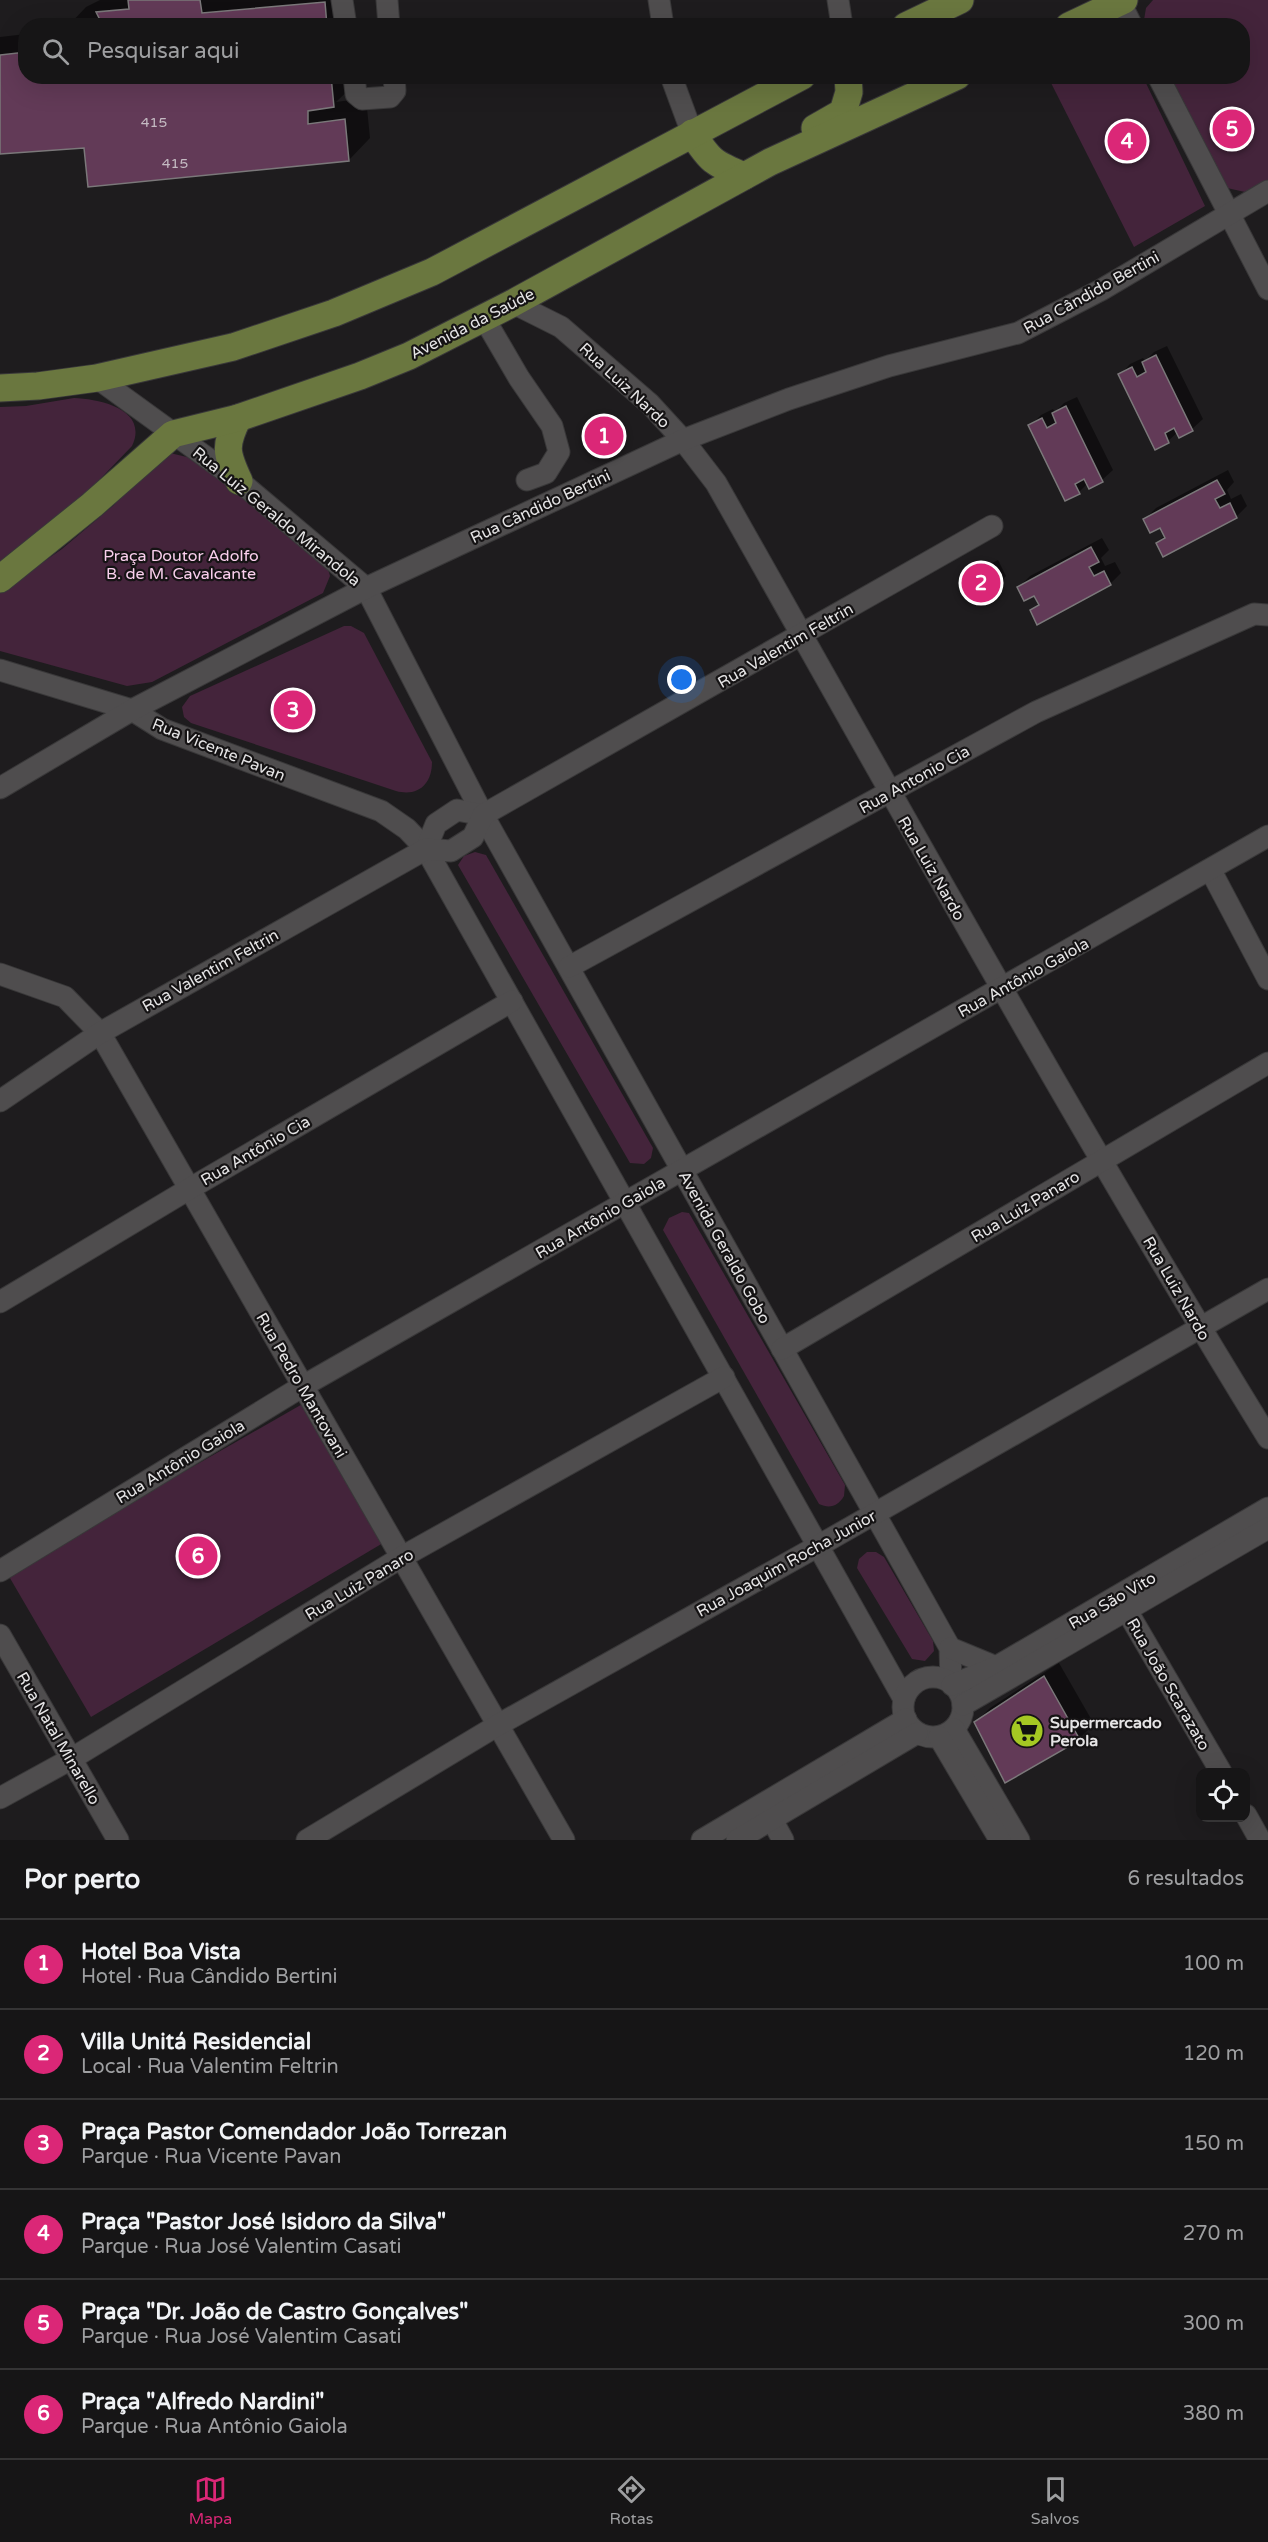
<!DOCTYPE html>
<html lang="pt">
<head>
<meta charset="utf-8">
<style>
  :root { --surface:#161516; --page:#232223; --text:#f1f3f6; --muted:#9e9fa1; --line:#353435; --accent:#db2777 }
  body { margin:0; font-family:"Varela Round",sans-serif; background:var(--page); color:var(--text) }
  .controls { position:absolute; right:18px; bottom:18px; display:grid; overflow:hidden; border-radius:12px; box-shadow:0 6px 24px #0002 }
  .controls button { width:54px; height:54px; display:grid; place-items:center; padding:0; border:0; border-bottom:2px solid var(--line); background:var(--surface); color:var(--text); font:30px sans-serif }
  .you { position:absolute; left:682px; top:680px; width:21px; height:21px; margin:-15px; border:4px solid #fff; border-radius:50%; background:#1a73e8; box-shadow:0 0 0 9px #1a73e833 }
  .badge { display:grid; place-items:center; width:39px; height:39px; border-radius:50%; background:var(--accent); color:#fff; font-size:20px; font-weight:700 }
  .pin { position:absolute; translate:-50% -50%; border:3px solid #fff; box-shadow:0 2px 6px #0006 }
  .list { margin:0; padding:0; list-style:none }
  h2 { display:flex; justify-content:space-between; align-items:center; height:78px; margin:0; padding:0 24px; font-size:26px }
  h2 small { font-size:20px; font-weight:400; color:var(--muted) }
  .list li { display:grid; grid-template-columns:39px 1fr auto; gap:18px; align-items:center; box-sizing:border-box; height:90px; padding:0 24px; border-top:2px solid var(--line) }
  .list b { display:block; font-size:22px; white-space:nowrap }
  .list p { margin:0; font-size:20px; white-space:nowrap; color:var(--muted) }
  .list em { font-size:20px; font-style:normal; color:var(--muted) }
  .icon { flex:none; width:33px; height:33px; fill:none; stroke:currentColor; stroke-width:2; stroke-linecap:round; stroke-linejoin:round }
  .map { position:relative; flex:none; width:1268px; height:1840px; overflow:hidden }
  .search { position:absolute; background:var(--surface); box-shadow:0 6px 24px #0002; left:18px; right:18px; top:18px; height:66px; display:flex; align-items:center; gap:15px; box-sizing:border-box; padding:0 21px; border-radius:24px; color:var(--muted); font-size:22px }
  .sheet { height:618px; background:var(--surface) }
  nav { display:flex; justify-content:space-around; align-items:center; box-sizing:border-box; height:84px; border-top:2px solid var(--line); background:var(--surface); font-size:16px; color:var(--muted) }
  nav a { display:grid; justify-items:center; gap:3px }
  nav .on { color:var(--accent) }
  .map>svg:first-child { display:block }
  .green { fill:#44243b }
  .shadow { fill:#0007 }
  .building { fill:#623a57; stroke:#7b787a; stroke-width:1.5 }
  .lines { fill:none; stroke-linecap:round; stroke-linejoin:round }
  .minor-casing { stroke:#393839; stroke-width:23 }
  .major-casing { stroke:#393839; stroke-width:29 }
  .minor { stroke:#4f4d4e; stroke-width:21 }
  .major { stroke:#6a773f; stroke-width:27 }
  .labels { text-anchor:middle; stroke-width:4.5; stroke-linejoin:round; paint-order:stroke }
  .number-label { font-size:14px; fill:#c4bac2 }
  .street-label { font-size:16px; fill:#e5e4e5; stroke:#151314 }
  .park-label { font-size:16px; fill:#facfed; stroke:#151314 }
  .poi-label { font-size:16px; font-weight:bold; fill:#e5e4e5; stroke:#151314; text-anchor:start }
</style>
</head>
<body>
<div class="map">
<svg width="1268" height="1840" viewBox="0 0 1268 1840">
  <rect width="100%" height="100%" fill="#1e1c1e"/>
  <!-- green -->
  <g class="green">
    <path d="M 1153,0 L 1268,0 L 1268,182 L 1245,192 L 1227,188 L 1168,77 L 1242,76 L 1242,26 L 1143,26 L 1146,8 Z"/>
    <path d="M 1048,77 L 1143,77 L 1205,206 L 1134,247 Z"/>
    <path d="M 74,398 C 101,399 149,410 132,446 L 77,503 L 4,560 L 0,561 L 0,407 L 26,406 Z"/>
    <path d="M 170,453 L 191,458 L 325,559 L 330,576 L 323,593 L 152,682 L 127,686 L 0,651 L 0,592 L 62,549 L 114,505 L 151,460 Z"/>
    <path d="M 344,626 L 351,626 L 364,633 L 432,762 C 432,784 418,797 396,791 L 191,723 L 184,717 L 182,707 L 190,696 Z"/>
    <path d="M 475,852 L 486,855 L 653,1148 L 651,1158 L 644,1164 L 630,1163 L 458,865 L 464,856 Z"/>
    <path d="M 682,1212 L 689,1213 L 845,1485 L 844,1496 C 838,1506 830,1509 819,1504 L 663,1230 L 669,1218 Z"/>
    <path d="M 306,1402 L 388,1540 L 91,1717 L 7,1573 Z"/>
    <path d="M 867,1552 L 876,1552 L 884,1557 L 933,1641 L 934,1651 L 925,1661 L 912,1659 L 857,1568 L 859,1559 Z"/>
  </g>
  <!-- shadow -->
  <g class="shadow">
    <path d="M 100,0 L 348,0 L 350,26 L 68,26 L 86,7 Z"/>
    <path d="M 26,34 L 26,76 L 354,76 L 355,84 L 336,102 L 366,98 L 370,138 L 349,160 L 86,147 L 0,152 L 0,37 Z"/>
    <path d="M 1167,346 L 1203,419 L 1192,429 L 1178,432 L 1168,441 L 1120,375 L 1130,364 L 1143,358 L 1145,361 L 1154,352 Z"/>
    <path d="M 1077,397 L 1113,470 L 1102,480 L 1090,487 L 1088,483 L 1079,492 L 1030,426 L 1041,415 L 1053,409 L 1055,412 L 1064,403 Z"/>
    <path d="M 1228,470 L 1234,482 L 1227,490 L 1231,499 L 1241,494 L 1247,506 L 1236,517 L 1157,543 L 1165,535 L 1160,526 L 1145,519 L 1156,508 Z"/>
    <path d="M 1102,538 L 1109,550 L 1101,558 L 1105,566 L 1115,562 L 1121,573 L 1110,584 L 1031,611 L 1039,603 L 1034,594 L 1019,587 L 1030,576 Z"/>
    <path d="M 998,560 L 1006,576 L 999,583 L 963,581 L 970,574 Z"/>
    <path d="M 1059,1663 L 1094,1724 L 1079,1739 L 1005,1781 L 975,1723 L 990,1708 Z"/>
  </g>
  <!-- building -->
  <g class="building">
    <path d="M 128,0 L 200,0 L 202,13 L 325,2 L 327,26 L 69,26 L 80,19 L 100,20 L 96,12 L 129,9 Z"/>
    <path d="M 26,52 L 26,76 L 331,76 L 334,107 L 308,111 L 308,124 L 345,119 L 349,161 L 88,187 L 84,148 L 0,154 L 0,55 Z"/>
    <path d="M 1156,355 L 1193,431 L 1179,438 L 1174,428 L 1165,433 L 1169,443 L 1155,450 L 1118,374 L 1132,367 L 1137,377 L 1146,372 L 1142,362 Z"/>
    <path d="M 1066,406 L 1103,482 L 1089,489 L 1084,479 L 1075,484 L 1080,494 L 1065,501 L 1028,425 L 1042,418 L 1047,428 L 1056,423 L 1052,413 Z"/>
    <path d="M 1217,480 L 1225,494 L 1215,499 L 1220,508 L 1230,503 L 1237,518 L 1163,557 L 1156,543 L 1165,538 L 1160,528 L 1150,533 L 1143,519 Z"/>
    <path d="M 1091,547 L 1099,562 L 1089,567 L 1094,576 L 1104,571 L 1111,585 L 1037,625 L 1030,610 L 1039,605 L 1034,596 L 1024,601 L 1017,587 Z"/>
    <path d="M 991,566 L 1000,585 L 971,600 L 961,581 Z"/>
    <path d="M 1044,1676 L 1080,1740 L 1005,1783 L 974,1722 Z"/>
  </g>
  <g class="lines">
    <defs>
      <g id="minor">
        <path d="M 342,0 L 346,26"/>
        <path d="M 387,0 L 389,26"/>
        <path d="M 659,0 L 663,26"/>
        <path d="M 838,0 L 842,26"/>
        <path d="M 1120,2 L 1132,26"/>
        <path d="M 354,76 L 356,94 L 362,99 L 390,97 L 395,91 L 394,76"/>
        <path d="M 671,76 L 692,133"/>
        <path d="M 1158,76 L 1268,289"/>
        <path d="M 513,303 L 561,327 L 650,404 L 683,440 L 716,483 C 897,803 1075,1125 1268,1438"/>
        <path d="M 484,318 L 519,378 L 552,426 L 559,452 L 546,473 L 527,480"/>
        <path d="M 97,378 L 239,481 L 366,588 L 483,815 L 950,1648 L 951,1683"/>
        <path d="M 0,670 L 132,710 L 162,729 L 381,811 L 407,829 L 426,849 L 904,1699"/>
        <path d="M 0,788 L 132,710 L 366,588 L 683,440 L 789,399 L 889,366 L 1018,333 L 1101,290 L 1268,191"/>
        <path d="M 426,849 L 436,824 L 457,810 L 483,815"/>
        <path d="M 1211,871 L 1268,979"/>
        <path d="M 569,967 L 1036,712 L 1254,614 L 1268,615"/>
        <path d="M 0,974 L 65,997 L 100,1033 L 564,1840"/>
        <path d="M 0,1101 L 100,1033 L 426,849 L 451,851 L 473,837 L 483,815 L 992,526"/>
        <path d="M 0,1302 L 189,1189 L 512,1001"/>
        <path d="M 782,1349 L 1268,1063"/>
        <path d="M 0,1571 L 303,1386 L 1268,836"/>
        <path d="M 1120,1599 L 1221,1772"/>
        <path d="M 0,1635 L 118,1840"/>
        <path d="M 950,1648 L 996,1667"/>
        <circle cx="933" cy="1707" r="30"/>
        <path d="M 952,1685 L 996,1667 L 1268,1508"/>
        <path d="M 963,1705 L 1268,1528"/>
        <path d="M 954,1729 L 1019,1840"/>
        <path d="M 939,1737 L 1000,1840"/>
        <path d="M 0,1798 L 71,1759 L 402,1557 L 724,1377"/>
        <path d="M 765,1807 L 783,1840"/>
        <path d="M 1246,1815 L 1260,1840"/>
        <path d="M 307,1840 L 498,1725 L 818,1546 L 1268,1289"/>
        <path d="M 702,1840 L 906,1719"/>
        <path d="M 737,1840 L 917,1733"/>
      </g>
      <g id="major">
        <path d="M 906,26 L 960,0"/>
        <path d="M 1069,26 L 1124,0"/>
        <path d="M 815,128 L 843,112 L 849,92 L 848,76"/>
        <path d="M 692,133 C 710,161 713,163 744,176"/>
        <path d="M 0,388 L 38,386 L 97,378 L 233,347 L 334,313 L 432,272 L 802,76"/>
        <path d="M 238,418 C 224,446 226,453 239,481"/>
        <path d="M 0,579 L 92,505 L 173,434 L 238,418 L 360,376 L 409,356 L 513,303 L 770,162 L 957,76"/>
      </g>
    </defs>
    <!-- minor casing -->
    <use href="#minor" class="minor-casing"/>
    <!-- major casing -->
    <use href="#major" class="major-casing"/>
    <!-- minor -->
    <use href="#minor" class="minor"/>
    <!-- major -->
    <use href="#major" class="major"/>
  </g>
  <!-- icons -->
  <defs>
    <symbol id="supermarket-disc" viewBox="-11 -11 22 22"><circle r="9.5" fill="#a5c823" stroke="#151314"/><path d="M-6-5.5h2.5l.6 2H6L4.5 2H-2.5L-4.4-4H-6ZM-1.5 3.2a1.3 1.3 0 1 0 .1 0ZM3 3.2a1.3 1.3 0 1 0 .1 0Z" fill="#111"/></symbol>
  </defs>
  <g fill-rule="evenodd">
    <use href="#supermarket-disc" x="1008" y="1712" width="38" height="38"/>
  </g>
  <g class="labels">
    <!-- number labels -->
    <g class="number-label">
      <text x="154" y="127">415</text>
      <text x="175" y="168">415</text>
    </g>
    <!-- street labels -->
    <g class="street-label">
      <text transform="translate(1091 292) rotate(-29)" y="6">Rua Cândido Bertini</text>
      <text transform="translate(472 323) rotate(-27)" y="6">Avenida da Saúde</text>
      <text transform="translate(625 385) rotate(43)" y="6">Rua Luiz Nardo</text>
      <text transform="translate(540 506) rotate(-25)" y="6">Rua Cândido Bertini</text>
      <text transform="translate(277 516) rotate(39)" y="6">Rua Luiz Geraldo Mirandola</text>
      <text transform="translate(785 645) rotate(-30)" y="6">Rua Valentim Feltrin</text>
      <text transform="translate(219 749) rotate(22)" y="6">Rua Vicente Pavan</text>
      <text transform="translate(914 779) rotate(-29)" y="6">Rua Antonio Cia</text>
      <text transform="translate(932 868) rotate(60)" y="6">Rua Luiz Nardo</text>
      <text transform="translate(210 970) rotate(-29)" y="6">Rua Valentim Feltrin</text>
      <text transform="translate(1023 977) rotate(-29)" y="6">Rua Antônio Gaiola</text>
      <text transform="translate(255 1150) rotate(-30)" y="6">Rua Antônio Cia</text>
      <text transform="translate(1025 1206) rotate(-31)" y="6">Rua Luiz Panaro</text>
      <text transform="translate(600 1217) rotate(-30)" y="6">Rua Antônio Gaiola</text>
      <text transform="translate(725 1247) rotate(61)" y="6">Avenida Geraldo Gobo</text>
      <text transform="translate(1177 1288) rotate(60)" y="6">Rua Luiz Nardo</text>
      <text transform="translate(302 1385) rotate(60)" y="6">Rua Pedro Mantovani</text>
      <text transform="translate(180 1461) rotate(-31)" y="6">Rua Antônio Gaiola</text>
      <text transform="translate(786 1563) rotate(-29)" y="6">Rua Joaquim Rocha Junior</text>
      <text transform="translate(359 1584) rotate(-31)" y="6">Rua Luiz Panaro</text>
      <text transform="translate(1112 1600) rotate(-30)" y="6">Rua São Vito</text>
      <text transform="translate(1169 1684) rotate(60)" y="6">Rua João Scarazato</text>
      <text transform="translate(59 1738) rotate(60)" y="6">Rua Natal Minarello</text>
    </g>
    <!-- park labels -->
    <g class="park-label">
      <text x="181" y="561">Praça Doutor Adolfo<tspan x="181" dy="18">B. de M. Cavalcante</tspan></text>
    </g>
    <!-- poi labels -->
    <g class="poi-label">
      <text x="1050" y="1728">Supermercado<tspan x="1050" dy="18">Perola</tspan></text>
    </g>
  </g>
</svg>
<div class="controls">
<button><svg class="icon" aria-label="locate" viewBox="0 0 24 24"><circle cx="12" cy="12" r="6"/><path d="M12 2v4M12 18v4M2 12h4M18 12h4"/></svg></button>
</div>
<div class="you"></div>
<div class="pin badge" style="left:604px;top:436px">1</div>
<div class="pin badge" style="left:981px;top:583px">2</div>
<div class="pin badge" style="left:293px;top:710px">3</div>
<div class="pin badge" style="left:1127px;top:141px">4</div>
<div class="pin badge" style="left:1232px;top:129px">5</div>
<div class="pin badge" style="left:198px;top:1556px">6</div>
<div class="search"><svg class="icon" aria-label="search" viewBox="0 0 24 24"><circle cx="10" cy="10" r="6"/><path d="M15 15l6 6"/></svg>Pesquisar aqui</div>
</div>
<section class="sheet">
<h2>Por perto<small>6 resultados</small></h2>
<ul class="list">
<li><span class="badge">1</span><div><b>Hotel Boa Vista</b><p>Hotel · Rua Cândido Bertini</p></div><em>100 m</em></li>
<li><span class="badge">2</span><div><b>Villa Unitá Residencial</b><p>Local · Rua Valentim Feltrin</p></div><em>120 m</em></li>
<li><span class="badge">3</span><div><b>Praça Pastor Comendador João Torrezan</b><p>Parque · Rua Vicente Pavan</p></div><em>150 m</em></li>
<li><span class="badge">4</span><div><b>Praça &quot;Pastor José Isidoro da Silva&quot;</b><p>Parque · Rua José Valentim Casati</p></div><em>270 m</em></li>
<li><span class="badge">5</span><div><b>Praça &quot;Dr. João de Castro Gonçalves&quot;</b><p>Parque · Rua José Valentim Casati</p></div><em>300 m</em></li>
<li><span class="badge">6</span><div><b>Praça &quot;Alfredo Nardini&quot;</b><p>Parque · Rua Antônio Gaiola</p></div><em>380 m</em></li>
</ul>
</section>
<nav>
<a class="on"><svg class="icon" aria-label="map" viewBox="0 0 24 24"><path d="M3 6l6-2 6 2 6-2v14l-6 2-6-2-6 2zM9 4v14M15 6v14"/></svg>Mapa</a>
<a><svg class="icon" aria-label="directions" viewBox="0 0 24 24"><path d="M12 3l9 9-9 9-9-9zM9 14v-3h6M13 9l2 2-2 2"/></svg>Rotas</a>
<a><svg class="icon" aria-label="saved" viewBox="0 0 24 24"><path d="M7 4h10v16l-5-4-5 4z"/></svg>Salvos</a>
</nav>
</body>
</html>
